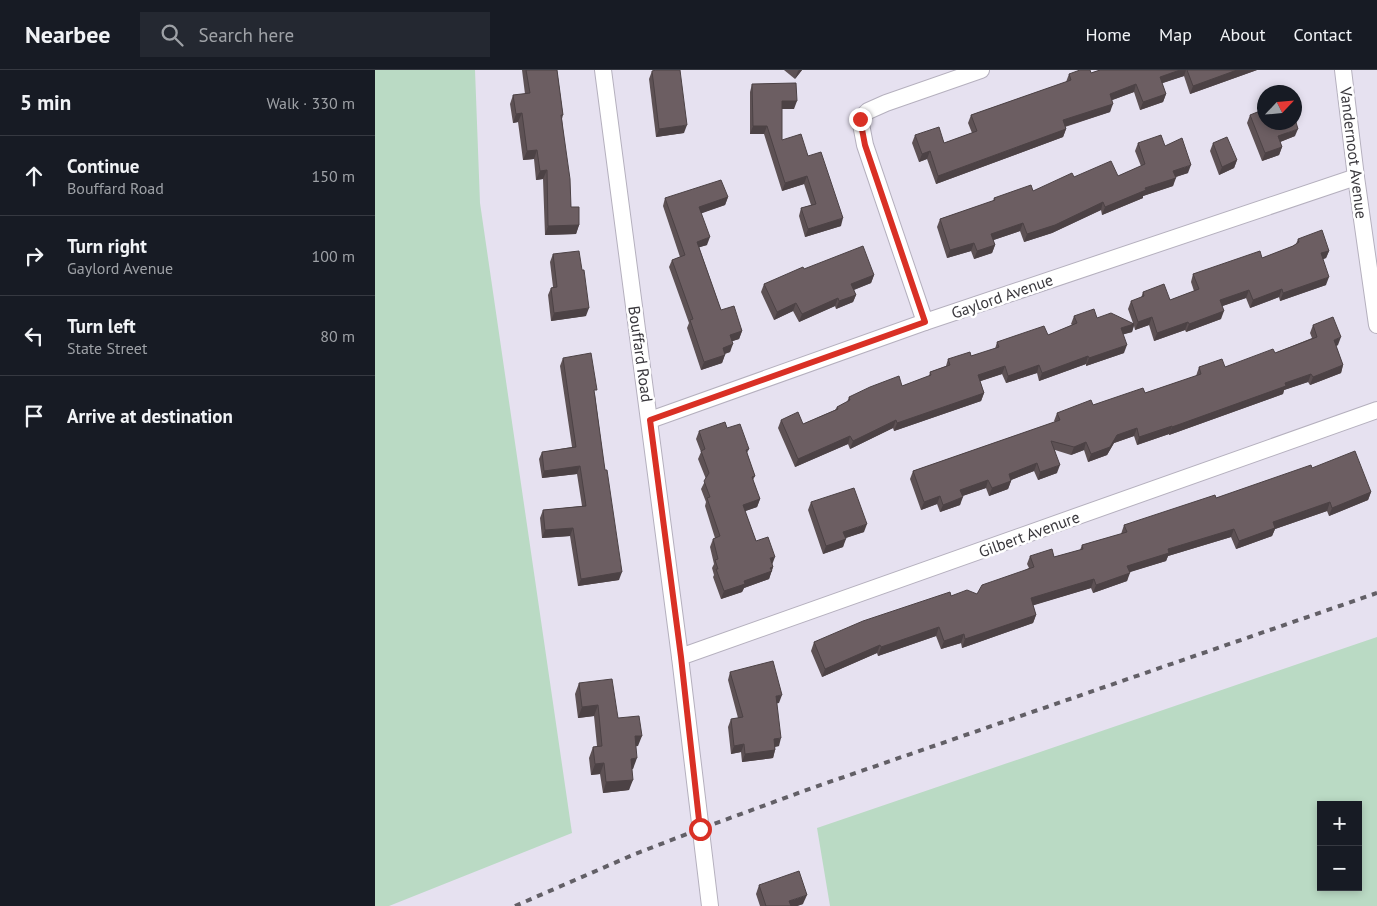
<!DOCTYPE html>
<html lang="en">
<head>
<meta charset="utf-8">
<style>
  :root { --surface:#171b24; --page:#242831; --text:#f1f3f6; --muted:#9ea1a6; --line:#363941 }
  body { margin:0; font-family:"PT Sans",sans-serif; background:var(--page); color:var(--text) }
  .controls { position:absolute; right:15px; bottom:15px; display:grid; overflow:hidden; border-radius:0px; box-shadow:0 2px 8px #0003 }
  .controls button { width:45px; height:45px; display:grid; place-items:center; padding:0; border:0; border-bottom:1px solid var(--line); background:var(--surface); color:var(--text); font:25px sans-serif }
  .compass { position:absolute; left:882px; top:15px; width:45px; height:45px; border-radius:50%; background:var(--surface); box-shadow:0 2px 8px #0003; rotate:64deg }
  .stop { position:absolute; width:15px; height:15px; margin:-11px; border:4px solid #d93025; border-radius:50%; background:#fff }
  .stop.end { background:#d93025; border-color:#fff; box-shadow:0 1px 5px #0008 }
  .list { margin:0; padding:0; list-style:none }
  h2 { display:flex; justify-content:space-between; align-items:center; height:65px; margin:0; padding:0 20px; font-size:21px }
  h2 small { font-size:16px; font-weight:400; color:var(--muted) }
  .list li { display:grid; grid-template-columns:32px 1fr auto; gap:15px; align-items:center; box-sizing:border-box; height:80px; padding:0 20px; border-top:1px solid var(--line) }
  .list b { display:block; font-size:19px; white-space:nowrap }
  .list p { margin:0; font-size:16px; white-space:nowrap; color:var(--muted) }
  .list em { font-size:16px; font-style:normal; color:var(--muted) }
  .icon { flex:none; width:28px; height:28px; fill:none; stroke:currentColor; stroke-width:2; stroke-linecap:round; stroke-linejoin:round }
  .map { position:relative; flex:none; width:1002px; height:836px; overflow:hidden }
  header { display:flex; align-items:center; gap:30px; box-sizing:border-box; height:70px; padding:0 25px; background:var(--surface); border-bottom:1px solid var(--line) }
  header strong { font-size:24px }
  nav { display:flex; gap:28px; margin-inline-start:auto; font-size:18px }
  .search { width:350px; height:45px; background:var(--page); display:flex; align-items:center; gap:12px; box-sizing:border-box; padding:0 18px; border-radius:0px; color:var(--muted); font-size:19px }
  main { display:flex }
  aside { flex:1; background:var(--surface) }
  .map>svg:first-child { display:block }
  .green { fill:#badac4; fill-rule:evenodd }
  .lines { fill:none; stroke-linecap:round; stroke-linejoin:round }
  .minor-casing { stroke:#b5b0be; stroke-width:18 }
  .minor { stroke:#fff; stroke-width:16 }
  .rail { stroke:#625f66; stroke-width:4; stroke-dasharray:6 6; stroke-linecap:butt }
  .wall { fill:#5d5154 }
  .shaded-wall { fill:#4c4245 }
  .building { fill:#6c5e62; stroke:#4c4245 }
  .route { stroke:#d93025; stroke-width:6 }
  .labels { text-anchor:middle; stroke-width:5; stroke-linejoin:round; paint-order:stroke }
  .street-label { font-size:16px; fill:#3a383d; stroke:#fff }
</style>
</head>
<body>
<header>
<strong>Nearbee</strong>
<div class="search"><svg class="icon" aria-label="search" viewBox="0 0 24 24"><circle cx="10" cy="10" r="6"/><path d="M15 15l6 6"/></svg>Search here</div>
<nav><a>Home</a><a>Map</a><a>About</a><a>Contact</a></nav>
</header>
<main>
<aside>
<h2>5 min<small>Walk · 330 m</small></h2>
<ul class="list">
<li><svg class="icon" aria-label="ahead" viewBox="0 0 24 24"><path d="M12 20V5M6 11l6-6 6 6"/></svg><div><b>Continue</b><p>Bouffard Road</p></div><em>150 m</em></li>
<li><svg class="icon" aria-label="right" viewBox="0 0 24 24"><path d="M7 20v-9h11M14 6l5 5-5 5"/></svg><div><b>Turn right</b><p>Gaylord Avenue</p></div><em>100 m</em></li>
<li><svg class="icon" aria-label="left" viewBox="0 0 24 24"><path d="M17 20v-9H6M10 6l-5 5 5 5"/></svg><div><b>Turn left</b><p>State Street</p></div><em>80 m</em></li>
<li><svg class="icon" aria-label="arrive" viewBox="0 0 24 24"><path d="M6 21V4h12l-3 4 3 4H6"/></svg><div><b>Arrive at destination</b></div></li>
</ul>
</aside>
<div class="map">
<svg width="1002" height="836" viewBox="0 0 1002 836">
  <rect width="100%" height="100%" fill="#e6e1f0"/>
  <!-- green -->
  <g class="green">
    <path d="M 0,0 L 100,0 L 105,133 L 197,763 L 14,836 L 0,836 Z"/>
    <path d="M 1002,567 L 1002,836 L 455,836 L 442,758 ZM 946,735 L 983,735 L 983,817 L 946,817 Z"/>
  </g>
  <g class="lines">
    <defs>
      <g id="minor">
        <path d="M 228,0 L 305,587 L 335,836"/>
        <path d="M 968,0 L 981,107 L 1002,255"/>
        <path d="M 550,252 L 490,75 L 485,49 L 493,41 L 511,33 L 606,0"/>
        <path d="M 275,350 L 550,252 L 981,107"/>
        <path d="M 305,587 L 1002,340"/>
      </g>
    </defs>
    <!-- minor casing -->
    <use href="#minor" class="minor-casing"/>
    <!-- minor -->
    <use href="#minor" class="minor"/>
    <!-- rail -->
    <path class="rail" d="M 140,836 L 260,784 L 325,759 L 437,718 L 1002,523"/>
  </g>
  <!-- wall -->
  <g class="wall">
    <path d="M 147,0 L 182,0 L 188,45 L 187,49 L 196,137 L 204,155 L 201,164 L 170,165 L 168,109 L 161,110 L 159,89 L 148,90 L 143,52 L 138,53 L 135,34 L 138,25 L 150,24 Z"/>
    <path d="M 409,0 L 427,0 L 420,9 Z"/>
    <path d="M 725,0 L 882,0 L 815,24 L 809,6 L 787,13 L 791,24 L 788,32 L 765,40 L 759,22 L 737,30 L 735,42 L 690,57 L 691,59 L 688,67 L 561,114 L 552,89 L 544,92 L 537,73 L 540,65 L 569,73 L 597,63 L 593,53 L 596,45 L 691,12 L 694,4 L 716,3 Z"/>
    <path d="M 277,1 L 309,63 L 281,67 L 274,9 Z"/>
    <path d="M 377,14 L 419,39 L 407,39 L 407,70 L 433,86 L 466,156 L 430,167 L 424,146 L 426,138 L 436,135 L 429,114 L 407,121 L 389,64 L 375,64 L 375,22 Z"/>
    <path d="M 875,45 L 920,66 L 905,72 L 907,77 L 904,85 L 887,91 L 872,53 Z"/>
    <path d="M 763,73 L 790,76 L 813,103 L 800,107 L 798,116 L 768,126 L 768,128 L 727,145 L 726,140 L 677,163 L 649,172 L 645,161 L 618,170 L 620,175 L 617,183 L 599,189 L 596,181 L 572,188 L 562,157 L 565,149 L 618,131 L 619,128 L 658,121 L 699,107 L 743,106 L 766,96 L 760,81 Z"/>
    <path d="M 838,73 L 862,90 L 859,98 L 844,105 L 835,81 Z"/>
    <path d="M 353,127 L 350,135 L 326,143 L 332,175 L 324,177 L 346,240 L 367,261 L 364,269 L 357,271 L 355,282 L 350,284 L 347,293 L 326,300 L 312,258 L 314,253 L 294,197 L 297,190 L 305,187 L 288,136 L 290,128 Z"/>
    <path d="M 923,169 L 954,181 L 951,188 L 948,189 L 951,215 L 905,231 L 904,227 L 875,238 L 871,228 L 847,236 L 846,249 L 811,262 L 810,260 L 779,271 L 774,255 L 760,260 L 759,256 L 757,262 L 748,264 L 749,283 L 711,296 L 711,294 L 664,311 L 662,303 L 631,313 L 627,304 L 605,311 L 609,323 L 606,331 L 519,361 L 518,358 L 475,379 L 473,374 L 420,397 L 403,358 L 406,350 L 428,354 L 460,340 L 462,337 L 472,332 L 474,327 L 527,316 L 554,306 L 555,302 L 571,296 L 573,289 L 596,286 L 620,279 L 622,272 L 673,265 L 697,255 L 696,254 L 699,246 L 722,248 L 758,253 L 753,239 L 756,231 L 766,228 L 768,222 L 795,230 L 819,221 L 816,212 L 818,204 L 887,188 L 918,176 L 921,174 Z"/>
    <path d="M 178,184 L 207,200 L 211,246 L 176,251 L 173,225 L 176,218 L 178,217 L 175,192 Z"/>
    <path d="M 429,199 L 499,205 L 496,213 L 479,220 L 481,225 L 478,232 L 461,239 L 460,236 L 424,252 L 418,241 L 399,250 L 386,222 L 389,214 Z"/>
    <path d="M 938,255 L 963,275 L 961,276 L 968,295 L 966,303 L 935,315 L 933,312 L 909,320 L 908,324 L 794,365 L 794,364 L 762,375 L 759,366 L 739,373 L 732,385 L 713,392 L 709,380 L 696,385 L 680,380 L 682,403 L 663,410 L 659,401 L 636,410 L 636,411 L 633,419 L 614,426 L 611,418 L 587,426 L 585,435 L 565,442 L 562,434 L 546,440 L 535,409 L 538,401 L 680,352 L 679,351 L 682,343 L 718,335 L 770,323 L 821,306 L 824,297 L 850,297 L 900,283 L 937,268 L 935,263 Z"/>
    <path d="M 188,288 L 220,325 L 244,510 L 203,516 L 195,466 L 167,468 L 165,448 L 168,440 L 207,436 L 202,404 L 167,408 L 164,389 L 167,382 L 197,377 L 185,296 Z"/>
    <path d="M 352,358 L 374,379 L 372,383 L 380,406 L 378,410 L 385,429 L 382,437 L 370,441 L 381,471 L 397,495 L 398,497 L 394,509 L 369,518 L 367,522 L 346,529 L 338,507 L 339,505 L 337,498 L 339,494 L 335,477 L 338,469 L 340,468 L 330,436 L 331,432 L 326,419 L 331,409 L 323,389 L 326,382 L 321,369 L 324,361 Z"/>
    <path d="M 937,398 L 996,422 L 993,430 L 954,446 L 952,441 L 900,459 L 897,466 L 861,479 L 856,467 L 793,486 L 791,491 L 754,502 L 752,511 L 718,523 L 716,518 L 658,535 L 661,545 L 658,553 L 587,578 L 586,573 L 566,579 L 561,566 L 503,586 L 502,583 L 447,607 L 436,581 L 439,572 L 576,526 L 602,524 L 654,498 L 652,494 L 655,486 L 679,487 L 705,480 L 707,475 L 746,464 L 749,455 L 841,428 Z"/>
    <path d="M 436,432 L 489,462 L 470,468 L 468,477 L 448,484 L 433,440 Z"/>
    <path d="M 355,602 L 404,633 L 402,633 L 404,676 L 400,677 L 400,680 L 398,688 L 367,692 L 366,682 L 356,684 L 353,657 L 356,649 L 363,648 L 353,610 Z"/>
    <path d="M 204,613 L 243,648 L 263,676 L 261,676 L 258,699 L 257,699 L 254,720 L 228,723 L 225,704 L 216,705 L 214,688 L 218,677 L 222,676 L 219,646 L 203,648 L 200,624 Z"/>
    <path d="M 384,815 L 428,834 L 422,836 L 385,836 L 381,824 Z"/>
  </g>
  <!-- shaded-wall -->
  <g class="shaded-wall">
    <path d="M 424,0 L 427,0 L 420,9 L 423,1 Z"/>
    <path d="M 805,0 L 811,0 L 809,6 L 782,15 L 785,7 Z"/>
    <path d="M 862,0 L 882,0 L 815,24 L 818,16 Z"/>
    <path d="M 761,14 L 759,22 L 732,32 L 735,24 Z"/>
    <path d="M 791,24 L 788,32 L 765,40 L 768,32 Z"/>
    <path d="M 407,31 L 422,31 L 419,39 L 404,39 Z"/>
    <path d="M 738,34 L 735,42 L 685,58 L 688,50 Z"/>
    <path d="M 147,43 L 143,52 L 138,53 L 141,44 Z"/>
    <path d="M 312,55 L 309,63 L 281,67 L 284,59 Z"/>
    <path d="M 378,56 L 392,56 L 389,64 L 375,64 Z"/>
    <path d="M 691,59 L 688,67 L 561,114 L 563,106 Z"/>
    <path d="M 923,59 L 920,66 L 900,74 L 903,66 Z"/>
    <path d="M 907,77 L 904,85 L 887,91 L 890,83 Z"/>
    <path d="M 162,80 L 159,89 L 148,90 L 152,81 Z"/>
    <path d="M 555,81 L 552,89 L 544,92 L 547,84 Z"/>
    <path d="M 862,90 L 859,98 L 844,105 L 847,97 Z"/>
    <path d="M 816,95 L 813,103 L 795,109 L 798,101 Z"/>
    <path d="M 172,100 L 168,109 L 161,110 L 165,101 Z"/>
    <path d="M 432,106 L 429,114 L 407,121 L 410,113 Z"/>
    <path d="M 801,108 L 798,116 L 768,126 L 768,128 L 727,145 L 730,137 L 770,118 Z"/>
    <path d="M 353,127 L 350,135 L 322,145 L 324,137 Z"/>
    <path d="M 728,132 L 726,140 L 677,163 L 649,172 L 652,164 Z"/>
    <path d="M 468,148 L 466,156 L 430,167 L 433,159 Z"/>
    <path d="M 648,153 L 645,161 L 613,172 L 616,164 Z"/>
    <path d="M 204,155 L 201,164 L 170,165 L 173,156 Z"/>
    <path d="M 335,167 L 332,175 L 319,179 L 322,172 Z"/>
    <path d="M 599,173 L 596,181 L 572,188 L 575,180 Z"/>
    <path d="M 620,175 L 617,183 L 599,189 L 602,181 Z"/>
    <path d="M 954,181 L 951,188 L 943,191 L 946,183 Z"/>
    <path d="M 499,205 L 496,213 L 473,222 L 476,214 Z"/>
    <path d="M 954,207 L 951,215 L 905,231 L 908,223 Z"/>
    <path d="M 907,219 L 904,227 L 875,238 L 878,230 Z"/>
    <path d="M 874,220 L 871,228 L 842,238 L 845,230 Z"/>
    <path d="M 481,225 L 478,232 L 461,239 L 464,231 Z"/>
    <path d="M 463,228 L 460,236 L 424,252 L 427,244 Z"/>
    <path d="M 421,233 L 418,241 L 399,250 L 402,242 Z"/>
    <path d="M 214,238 L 211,246 L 176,251 L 179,243 Z"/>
    <path d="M 849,241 L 846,249 L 811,262 L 814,254 Z"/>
    <path d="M 777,247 L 774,255 L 760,260 L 763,252 Z"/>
    <path d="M 813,252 L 810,260 L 779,271 L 782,263 Z"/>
    <path d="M 759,254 L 757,262 L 743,266 L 746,258 Z"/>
    <path d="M 367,261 L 364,269 L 352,273 L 355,265 Z"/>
    <path d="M 966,267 L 963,275 L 956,278 L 959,270 Z"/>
    <path d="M 358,274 L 355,282 L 345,285 L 348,278 Z"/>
    <path d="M 752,275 L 749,283 L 711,296 L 714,288 Z"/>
    <path d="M 350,285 L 347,293 L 326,300 L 329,292 Z"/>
    <path d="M 713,286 L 711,294 L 664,311 L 667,303 Z"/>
    <path d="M 664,295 L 662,303 L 631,313 L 633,306 Z"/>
    <path d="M 968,295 L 966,303 L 935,315 L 938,307 Z"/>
    <path d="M 630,296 L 627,304 L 600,313 L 603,305 Z"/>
    <path d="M 936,304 L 933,312 L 909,320 L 908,324 L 794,365 L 797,357 L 910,313 Z"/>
    <path d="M 609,323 L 606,331 L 519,361 L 522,353 Z"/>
    <path d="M 521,350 L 518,358 L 475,379 L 478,371 Z"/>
    <path d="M 797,356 L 794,364 L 762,375 L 764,367 Z"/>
    <path d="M 762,358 L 759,366 L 739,373 L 732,385 L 713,392 L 716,384 L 742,365 Z"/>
    <path d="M 475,366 L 473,374 L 420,397 L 423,389 Z"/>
    <path d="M 711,372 L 709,380 L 696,385 L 699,377 Z"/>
    <path d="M 662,393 L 659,401 L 631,412 L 634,404 Z"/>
    <path d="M 685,395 L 682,403 L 663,410 L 665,402 Z"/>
    <path d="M 205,396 L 202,404 L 167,408 L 169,401 Z"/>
    <path d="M 613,410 L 611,418 L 582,428 L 585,420 Z"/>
    <path d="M 636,411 L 633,419 L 614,426 L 617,418 Z"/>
    <path d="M 996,422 L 993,430 L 954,446 L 957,438 Z"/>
    <path d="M 565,426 L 562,434 L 546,440 L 549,432 Z"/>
    <path d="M 588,427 L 585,435 L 565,442 L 568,435 Z"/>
    <path d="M 385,429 L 382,437 L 365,443 L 368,435 Z"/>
    <path d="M 955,432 L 952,441 L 900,459 L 897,466 L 861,479 L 864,471 L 898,452 Z"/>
    <path d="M 492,454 L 489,462 L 465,470 L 468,462 Z"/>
    <path d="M 198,458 L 195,466 L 167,468 L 170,460 Z"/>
    <path d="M 859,459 L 856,467 L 793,486 L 791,491 L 749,504 L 752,496 L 793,479 Z"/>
    <path d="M 471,469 L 468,477 L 448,484 L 451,476 Z"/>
    <path d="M 400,487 L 397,495 L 395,488 Z"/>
    <path d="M 398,497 L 394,509 L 369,518 L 367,522 L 346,529 L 349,521 Z"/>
    <path d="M 247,502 L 244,510 L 203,516 L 206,509 Z"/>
    <path d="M 755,503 L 752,511 L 718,523 L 721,515 Z"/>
    <path d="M 719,509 L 716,518 L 653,537 L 656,528 Z"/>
    <path d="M 661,545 L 658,553 L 587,578 L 590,569 Z"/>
    <path d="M 564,557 L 561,566 L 503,586 L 506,577 Z"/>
    <path d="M 589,564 L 586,573 L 566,579 L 569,571 Z"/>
    <path d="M 505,575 L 502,583 L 447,607 L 450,599 Z"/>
    <path d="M 407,625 L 404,633 L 399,634 L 401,626 Z"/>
    <path d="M 223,635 L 219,646 L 203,648 L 207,637 Z"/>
    <path d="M 260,666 L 267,666 L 263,676 L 256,677 Z"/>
    <path d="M 406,668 L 404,676 L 396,677 L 399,669 Z"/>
    <path d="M 369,674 L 366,682 L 356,684 L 359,676 Z"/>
    <path d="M 400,680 L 398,688 L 367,692 L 370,684 Z"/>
    <path d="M 262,688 L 258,699 L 252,700 L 256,689 Z"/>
    <path d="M 229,693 L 225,704 L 216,705 L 220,694 Z"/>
    <path d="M 258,710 L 254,720 L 228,723 L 231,712 Z"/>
    <path d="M 432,825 L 428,834 L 422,836 L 412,836 L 414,831 Z"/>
  </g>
  <!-- building -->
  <g class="building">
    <path d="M 151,0 L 182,0 L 188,45 L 186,45 L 195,109 L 196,137 L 204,137 L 204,155 L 173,156 L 172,100 L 165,101 L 162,80 L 152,81 L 147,43 L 141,44 L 138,25 L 155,23 Z"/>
    <path d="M 281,0 L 305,0 L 312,55 L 284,59 L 277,1 Z"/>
    <path d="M 705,0 L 715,0 L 716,3 L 725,0 L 805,0 L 785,7 L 791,24 L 768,32 L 761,14 L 735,24 L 738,34 L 688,50 L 691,59 L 563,106 L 555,81 L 547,84 L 540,65 L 564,57 L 569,73 L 602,61 L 596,45 L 696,10 L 694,4 Z"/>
    <path d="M 812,0 L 862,0 L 818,16 Z"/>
    <path d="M 421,13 L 422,31 L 407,31 L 407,70 L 426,64 L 433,86 L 446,82 L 468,148 L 433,159 L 426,138 L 441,134 L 432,106 L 410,113 L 392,56 L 378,56 L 377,14 Z"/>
    <path d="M 890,39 L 890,52 L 920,52 L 920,49 L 923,59 L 903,66 L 907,77 L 890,83 L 875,45 Z"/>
    <path d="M 786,65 L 790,76 L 807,68 L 816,95 L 798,101 L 801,108 L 770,118 L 771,120 L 730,137 L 728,132 L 680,155 L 652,164 L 648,153 L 616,164 L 620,175 L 602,181 L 599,173 L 575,180 L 565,149 L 620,130 L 619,128 L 656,115 L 658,121 L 697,103 L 699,107 L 736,91 L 743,106 L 770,94 L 763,73 Z"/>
    <path d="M 852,67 L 862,90 L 847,97 L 838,73 Z"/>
    <path d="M 346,110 L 353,127 L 324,137 L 335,167 L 322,172 L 346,240 L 359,236 L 367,261 L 355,265 L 358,274 L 348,278 L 350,285 L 329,292 L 315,250 L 318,249 L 297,190 L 310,185 L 290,128 Z"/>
    <path d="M 947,160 L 954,181 L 946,183 L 954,207 L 908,223 L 907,219 L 878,230 L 874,220 L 845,230 L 849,241 L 814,254 L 813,252 L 782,263 L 777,247 L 763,252 L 756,231 L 769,226 L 768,222 L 789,214 L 795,230 L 824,219 L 818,204 L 885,181 L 887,188 L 918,176 L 924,172 L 923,169 Z"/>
    <path d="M 488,176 L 499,205 L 476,214 L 481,225 L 464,231 L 463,228 L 427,244 L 421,233 L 402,242 L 389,214 L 428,197 L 429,199 Z"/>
    <path d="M 204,181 L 207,200 L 209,200 L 214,238 L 179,243 L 176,218 L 182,217 L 178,184 Z"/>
    <path d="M 719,239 L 722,248 L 736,243 L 759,254 L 746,258 L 752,275 L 714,288 L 713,286 L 667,303 L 664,295 L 633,306 L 630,296 L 603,305 L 609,323 L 522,353 L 521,350 L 478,371 L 475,366 L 423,389 L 406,350 L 423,342 L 428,354 L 463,339 L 462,337 L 475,330 L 474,327 L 495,317 L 524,306 L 527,316 L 556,305 L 555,302 L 575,295 L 573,289 L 595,282 L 596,286 L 624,277 L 622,272 L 669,256 L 673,265 L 702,253 L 699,246 Z"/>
    <path d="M 958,247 L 966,267 L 959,270 L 968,295 L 938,307 L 936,304 L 910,313 L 911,316 L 797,357 L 797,356 L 764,367 L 762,358 L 742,365 L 735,377 L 716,384 L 711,372 L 699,377 L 676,371 L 685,395 L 665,402 L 662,393 L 634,404 L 636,411 L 617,418 L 613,410 L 585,420 L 588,427 L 568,435 L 565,426 L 549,432 L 538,401 L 685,350 L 682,343 L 716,330 L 718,335 L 768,318 L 770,323 L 826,304 L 824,297 L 847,289 L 850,297 L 898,279 L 900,283 L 942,267 L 938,255 Z"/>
    <path d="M 216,283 L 222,320 L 219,320 L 230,400 L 232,400 L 247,502 L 206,509 L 198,458 L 170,460 L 168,440 L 211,436 L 205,396 L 169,401 L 167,382 L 201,377 L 188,288 Z"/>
    <path d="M 350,352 L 352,358 L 365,354 L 374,379 L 371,380 L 380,406 L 377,407 L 385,429 L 368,435 L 381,471 L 393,467 L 400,487 L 395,488 L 398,497 L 395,498 L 397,501 L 369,511 L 370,514 L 349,521 L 341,499 L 343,499 L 340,490 L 343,489 L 338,469 L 345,466 L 332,428 L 335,427 L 329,411 L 334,403 L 326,381 L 330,379 L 324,361 Z"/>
    <path d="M 980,381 L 996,422 L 957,438 L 955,432 L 898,452 L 900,458 L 864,471 L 859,459 L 793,479 L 794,483 L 752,496 L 755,503 L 721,515 L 719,509 L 656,528 L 661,545 L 590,569 L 589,564 L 569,571 L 564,557 L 506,577 L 505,575 L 450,599 L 439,572 L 488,551 L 575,522 L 576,526 L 592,520 L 602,524 L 607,515 L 659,497 L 655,486 L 677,479 L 679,487 L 708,479 L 707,475 L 752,462 L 749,455 L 840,425 L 841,428 L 936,395 L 937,398 Z"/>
    <path d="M 479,418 L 492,454 L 468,462 L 471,469 L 451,476 L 436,432 Z"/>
    <path d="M 398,591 L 407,625 L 401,626 L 406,668 L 399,669 L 400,680 L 370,684 L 369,674 L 359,676 L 356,649 L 368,647 L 355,602 Z"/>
    <path d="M 237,609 L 243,648 L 264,646 L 267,666 L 260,666 L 262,688 L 256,689 L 258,710 L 231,712 L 229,693 L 220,694 L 218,677 L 227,676 L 223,635 L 207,637 L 204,613 Z"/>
    <path d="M 424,801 L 432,825 L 414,831 L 416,836 L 391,836 L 384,815 Z"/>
  </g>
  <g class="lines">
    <!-- route -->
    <path class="route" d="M 325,759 L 306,587 L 275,350 L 550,252 L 490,75 L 485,49"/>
  </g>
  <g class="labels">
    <!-- street labels -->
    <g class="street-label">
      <text transform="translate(979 83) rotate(83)" y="6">Vandernoot Avenue</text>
      <text transform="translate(627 226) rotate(-19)" y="6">Gaylord Avenue</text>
      <text transform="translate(266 284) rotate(82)" y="6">Bouffard Road</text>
      <text transform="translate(654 464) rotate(-20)" y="6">Gilbert Avenure</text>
    </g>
  </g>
</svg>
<div class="controls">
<button>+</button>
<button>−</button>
</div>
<svg class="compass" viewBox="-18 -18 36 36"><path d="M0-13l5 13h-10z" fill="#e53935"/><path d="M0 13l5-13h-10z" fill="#9ea1a6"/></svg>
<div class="stop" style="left:325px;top:759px"></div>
<div class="stop end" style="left:485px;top:49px"></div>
</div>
</main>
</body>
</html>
